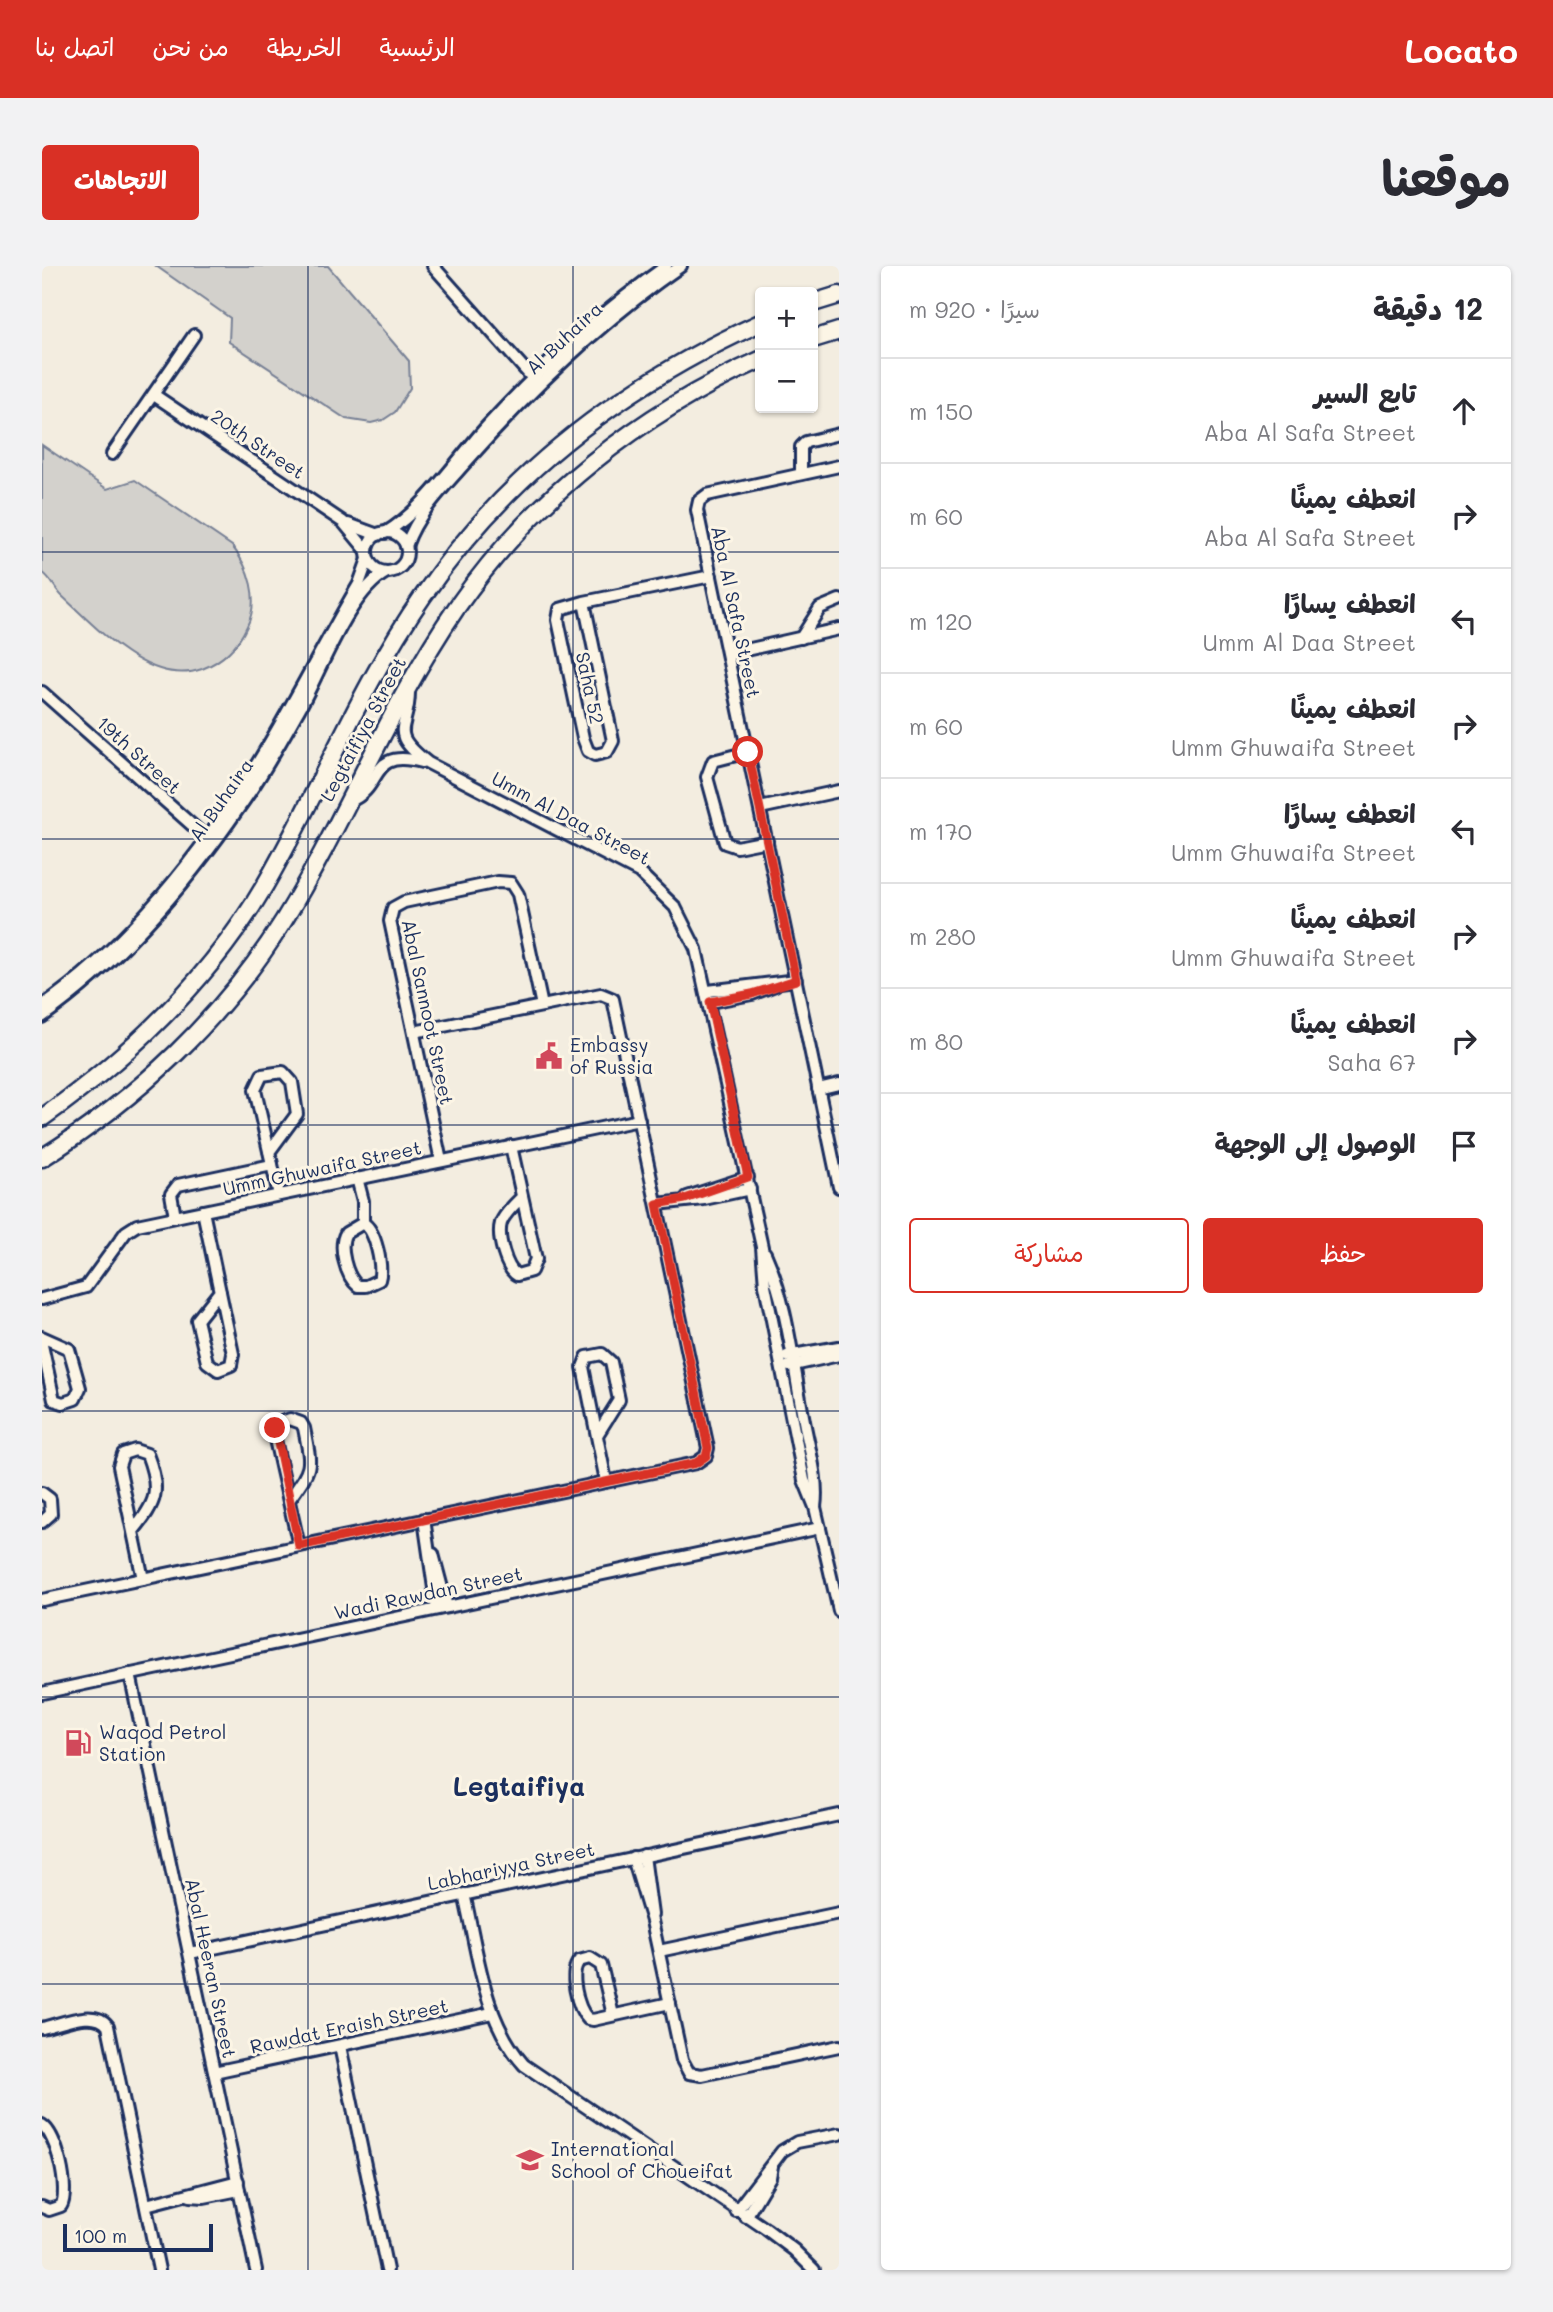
<!DOCTYPE html>
<html lang="ar">
<head>
<meta charset="utf-8">
<style>
  :root { --surface:#fff; --page:#f2f2f3; --text:#2b2b33; --muted:#7c7c81; --line:#e1e1e2; --accent:#d93025 }
  body { margin:0; font-family:Mali,"Playpen Sans Arabic",sans-serif; background:var(--page); color:var(--text); direction:rtl }
  .controls { position:absolute; right:21px; top:21px; display:grid; overflow:hidden; border-radius:7px; box-shadow:0 2px 5px #0004 }
  .controls button { width:63px; height:63px; display:grid; place-items:center; padding:0; border:0; border-bottom:2px solid var(--line); background:var(--surface); color:var(--text); font:35px sans-serif }
  .scale { position:absolute; left:21px; bottom:18px; width:150px; box-sizing:border-box; padding-left:7px; border:4px solid #1b2f5e; border-top:0; font-size:19px; line-height:24px; white-space:nowrap; color:#1b2f5e; -webkit-text-stroke:5px #fcf5e5; paint-order:stroke }
  .stop { position:absolute; width:21px; height:21px; margin:-16px; border:5px solid #d93025; border-radius:50%; background:#fff }
  .stop.end { background:#d93025; border-color:#fff; box-shadow:0 2px 7px #0008 }
  .list { margin:0; padding:0; list-style:none }
  h2 { display:flex; justify-content:space-between; align-items:center; height:91px; margin:0; padding:0 28px; font-size:30px }
  h2 small { font-size:23px; font-weight:400; color:var(--muted) }
  .list li { display:grid; grid-template-columns:46px 1fr auto; gap:21px; align-items:center; box-sizing:border-box; height:105px; padding:0 28px; border-top:2px solid var(--line) }
  .list b { display:block; font-size:26px; white-space:nowrap }
  .list p { margin:0; font-size:23px; white-space:nowrap; color:var(--muted) }
  .list em { font-size:23px; font-style:normal; color:var(--muted) }
  .actions { display:flex; gap:14px; padding:21px 28px }
  .actions a { flex:1; padding:16px 0; border:2px solid var(--accent); border-radius:7px; text-align:center; font-size:24px; color:var(--accent) }
  .actions .main { background:var(--accent); color:#fff }
  .icon { flex:none; width:38px; height:38px; fill:none; stroke:currentColor; stroke-width:2; stroke-linecap:round; stroke-linejoin:round }
  .map { position:relative; flex:none; width:797px; height:2004px; overflow:hidden; direction:ltr; border-radius:7px }
  header { display:flex; align-items:center; gap:42px; box-sizing:border-box; height:98px; padding:0 35px; background:var(--accent); color:#fff }
  header strong { font-size:33px }
  nav { display:flex; gap:38px; margin-inline-start:auto; font-size:24px }
  .intro { display:flex; align-items:center; justify-content:space-between; box-sizing:border-box; height:168px; padding:0 42px }
  h1 { margin:0; font-size:49px }
  .button { padding:18px 32px; border-radius:7px; background:var(--accent); color:#fff; font-size:24px; font-weight:700 }
  main { display:flex; gap:42px; padding:0 42px }
  aside { flex:1; background:var(--surface); border-radius:7px; box-shadow:0 2px 5px #0004 }
  .map>svg:first-child { display:block }
  .park { fill:#d3d1cc; stroke:#778095; stroke-width:2 }
  .lines { fill:none; stroke-linecap:round; stroke-linejoin:round }
  .street-casing { stroke:#1b2f5e; stroke-width:16 }
  .secondary-casing { stroke:#1b2f5e; stroke-width:21 }
  .street { stroke:#fcf5e5; stroke-width:10 }
  .secondary { stroke:#fcf5e5; stroke-width:16 }
  .route { stroke:#d93025; stroke-width:9 }
  .grid { fill:none; stroke:#1b2f5e; stroke-width:2; stroke-opacity:0.55 }
  .labels { text-anchor:middle; stroke-width:6; stroke-linejoin:round; paint-order:stroke }
  .street-label { font-size:19px; fill:#1b2f5e; stroke:#fcf5e5 }
  .poi-label { font-size:19px; fill:#1b2f5e; stroke:#fcf5e5; text-anchor:start }
  .district-label { font-size:26px; font-weight:bold; fill:#1b2f5e; stroke:#fcf5e5 }
</style>
</head>
<body>
<header>
<strong>Locato</strong>
<nav><a>الرئيسية</a><a>الخريطة</a><a>من نحن</a><a>اتصل بنا</a></nav>
</header>
<div class="intro"><h1>موقعنا</h1><a class="button">الاتجاهات</a></div>
<main>
<aside>
<h2>12 دقيقة<small>سيرًا · 920 m</small></h2>
<ul class="list">
<li><svg class="icon" aria-label="ahead" viewBox="0 0 24 24"><path d="M12 20V5M6 11l6-6 6 6"/></svg><div><b>تابع السير</b><p>Aba Al Safa Street</p></div><em>150 m</em></li>
<li><svg class="icon" aria-label="right" viewBox="0 0 24 24"><path d="M7 20v-9h11M14 6l5 5-5 5"/></svg><div><b>انعطف يمينًا</b><p>Aba Al Safa Street</p></div><em>60 m</em></li>
<li><svg class="icon" aria-label="left" viewBox="0 0 24 24"><path d="M17 20v-9H6M10 6l-5 5 5 5"/></svg><div><b>انعطف يسارًا</b><p>Umm Al Daa Street</p></div><em>120 m</em></li>
<li><svg class="icon" aria-label="right" viewBox="0 0 24 24"><path d="M7 20v-9h11M14 6l5 5-5 5"/></svg><div><b>انعطف يمينًا</b><p>Umm Ghuwaifa Street</p></div><em>60 m</em></li>
<li><svg class="icon" aria-label="left" viewBox="0 0 24 24"><path d="M17 20v-9H6M10 6l-5 5 5 5"/></svg><div><b>انعطف يسارًا</b><p>Umm Ghuwaifa Street</p></div><em>170 m</em></li>
<li><svg class="icon" aria-label="right" viewBox="0 0 24 24"><path d="M7 20v-9h11M14 6l5 5-5 5"/></svg><div><b>انعطف يمينًا</b><p>Umm Ghuwaifa Street</p></div><em>280 m</em></li>
<li><svg class="icon" aria-label="right" viewBox="0 0 24 24"><path d="M7 20v-9h11M14 6l5 5-5 5"/></svg><div><b>انعطف يمينًا</b><p>Saha 67</p></div><em>80 m</em></li>
<li><svg class="icon" aria-label="arrive" viewBox="0 0 24 24"><path d="M6 21V4h12l-3 4 3 4H6"/></svg><div><b>الوصول إلى الوجهة</b></div></li>
</ul>
<div class="actions"><a class="main">حفظ</a><a>مشاركة</a></div>
</aside>
<div class="map">
<svg width="797" height="2004" viewBox="0 0 797 2004">
  <rect width="100%" height="100%" fill="#f3ede0"/>
  <filter id="ink" filterUnits="userSpaceOnUse"><feTurbulence type="fractalNoise" baseFrequency=".0143" numOctaves="2"/><feDisplacementMap in="SourceGraphic" scale="14" xChannelSelector="R" yChannelSelector="G"/><feConvolveMatrix kernelMatrix="1 2 1 2 8 2 1 2 1" color-interpolation-filters="sRGB"/></filter>
  <g filter="url(#ink)">
    <!-- park -->
    <g class="park">
      <path d="M 114,0 L 286,0 L 367,95 L 368,122 L 353,146 L 341,154 L 329,157 L 304,153 L 187,76 L 188,52 Z"/>
      <path d="M 0,179 L 65,223 L 93,214 L 190,280 C 207,301 218,334 205,360 C 196,380 180,395 160,403 C 108,422 55,362 20,330 C 12,322 10,313 0,306 Z"/>
    </g>
    <g class="lines">
      <defs>
        <g id="street">
          <path d="M 391,0 L 494,116"/>
          <path d="M 112,129 L 301,256 L 325,285"/>
          <path d="M 70,188 L 152,69"/>
          <path d="M 797,200 L 665,229 L 657,235 L 655,244 L 797,921"/>
          <path d="M 759,208 L 759,181 L 764,176 L 797,168"/>
          <path d="M 306,258 L 336,269"/>
          <circle cx="345" cy="286" r="20"/>
          <path d="M 343,267 C 382,244 415,193 446,159 C 500,100 559,46 624,0"/>
          <path d="M 364,280 C 376,246 402,221 426,194 C 490,122 559,55 639,0"/>
          <path d="M 542,336 L 571,475 L 565,486 L 553,489 L 546,485 L 541,472 L 516,354 L 518,343 L 542,336 L 669,310"/>
          <path d="M 759,372 L 778,342 L 797,334"/>
          <path d="M 686,388 L 797,363"/>
          <path d="M 0,426 L 168,575"/>
          <path d="M 367,426 C 367,465 344,464 386,497 L 597,606 L 633,641 L 654,683 L 720,981 L 723,1019 L 762,1214 L 773,1241 L 797,1345"/>
          <path d="M 706,486 L 671,495 L 665,511 L 683,577 L 695,581 L 725,575"/>
          <path d="M 308,535 C 343,521 325,482 380,496"/>
          <path d="M 718,542 L 797,525"/>
          <path d="M 666,725 L 754,714"/>
          <path d="M 668,736 L 710,728 L 733,719"/>
          <path d="M 0,740 C 82,683 152,597 206,512 C 246,450 279,382 317,318 L 326,293"/>
          <path d="M 0,751 C 79,695 145,618 199,539 C 222,507 241,472 260,438 C 280,402 308,325 345,306"/>
          <path d="M 776,823 L 797,818"/>
          <path d="M 469,880 L 494,993 L 489,1005 L 475,1009 C 464,1003 455,971 459,957 C 462,948 473,938 480,931"/>
          <path d="M 227,886 L 255,848 L 250,816 L 241,806 L 220,809 L 213,824 L 237,929"/>
          <path d="M 399,895 L 348,655 L 351,642 L 362,636 L 456,616 L 469,617 L 476,628 L 500,740"/>
          <path d="M 315,912 L 321,935 L 321,957 C 334,964 341,1001 337,1014 L 324,1020 L 316,1020 C 304,1011 296,980 304,967 L 321,957"/>
          <path d="M 645,931 L 706,911"/>
          <path d="M 615,938 L 662,933 L 708,923"/>
          <path d="M 161,945 L 191,1088 L 189,1099 L 176,1104 L 165,1096 L 155,1054 L 178,1025"/>
          <path d="M 133,951 L 129,928 L 136,919 L 230,899"/>
          <path d="M 723,987 C 746,1038 751,1100 762,1155 C 767,1183 777,1213 773,1241"/>
          <path d="M 0,1033 L 44,1021 L 84,966 L 95,959 L 597,854"/>
          <path d="M 0,1071 L 27,1083 L 38,1122 L 33,1133 L 21,1137 L 12,1134 L 0,1079"/>
          <path d="M 745,1090 L 797,1081"/>
          <path d="M 747,1100 L 797,1089"/>
          <path d="M 555,1169 L 577,1134 L 569,1096 L 560,1088 L 545,1091 L 541,1101 L 564,1215"/>
          <path d="M 0,1227 L 8,1233 L 9,1248 L 0,1256"/>
          <path d="M 247,1234 C 271,1200 270,1203 262,1162 L 259,1157 L 248,1153 L 236,1157 L 232,1169 L 257,1280"/>
          <path d="M 382,1253 L 395,1343"/>
          <path d="M 91,1265 C 115,1236 119,1225 105,1188 L 93,1184 L 81,1188 L 77,1200 L 101,1313"/>
          <path d="M 391,1288 L 405,1341"/>
          <path d="M 0,1334 L 654,1197 L 664,1190 L 666,1182 L 571,733 L 559,728 L 372,766"/>
          <path d="M 88,1408 L 214,2004"/>
          <path d="M 0,1427 L 778,1262"/>
          <path d="M 602,1590 L 610,1649"/>
          <path d="M 591,1592 L 610,1655 L 640,1794 L 647,1807 L 660,1809 L 797,1780"/>
          <path d="M 422,1628 C 436,1687 441,1753 482,1799 L 724,1963 L 752,1984 L 772,2004"/>
          <path d="M 617,1685 L 797,1647"/>
          <path d="M 148,1687 L 797,1549"/>
          <path d="M 571,1749 L 559,1699 L 548,1692 L 537,1695 C 527,1707 535,1742 546,1753 L 551,1754 L 628,1737"/>
          <path d="M 0,1762 C 19,1758 53,1742 66,1760 L 117,2004"/>
          <path d="M 298,1780 L 345,2004"/>
          <path d="M 172,1806 L 450,1747"/>
          <path d="M 0,1859 C 15,1868 28,1925 19,1940 L 7,1944 L 0,1941"/>
          <path d="M 148,1930 L 162,1931 L 197,1924"/>
          <path d="M 104,1939 L 196,1915"/>
          <path d="M 694,1945 L 740,1885 L 755,1876 L 797,1868"/>
          <path d="M 704,1951 L 728,1911 L 730,1900"/>
        </g>
        <g id="secondary">
          <path d="M 771,37 L 797,29"/>
          <path d="M 771,73 L 797,65"/>
          <path d="M 0,852 C 89,789 168,714 223,619 C 278,524 318,420 381,330 C 466,206 583,118 718,57"/>
          <path d="M 0,892 C 95,833 183,750 242,654 C 304,553 347,440 415,341 C 490,233 598,147 718,94"/>
        </g>
      </defs>
      <!-- street casing -->
      <use href="#street" class="street-casing"/>
      <!-- secondary casing -->
      <use href="#secondary" class="secondary-casing"/>
      <!-- street -->
      <use href="#street" class="street"/>
      <!-- secondary -->
      <use href="#secondary" class="secondary"/>
    </g>
  </g>
  <g class="lines" filter="url(#ink)">
    <!-- route -->
    <path class="route" d="M 233,1162 L 257,1280 L 654,1197 L 664,1190 L 666,1182 L 615,938 L 643,933 L 706,911 L 668,736 L 710,728 L 754,714 L 706,486"/>
  </g>
  <!-- grid -->
  <path class="grid" d="M 266,0 L 266,2004M 531,0 L 531,2004M 0,286 L 797,286M 0,573 L 797,573M 0,859 L 797,859M 0,1145 L 797,1145M 0,1431 L 797,1431M 0,1718 L 797,1718"/>
  <!-- icons -->
  <defs>
    <symbol id="civic-bare" viewBox="-9 -9 18 18"><path d="M-.6-6.5H3V-4.5H.6V-3L4-1V1h2V6H-6V1h2V-1L-.6-3ZM-1.2 2.5V6h2.4V2.5Z" fill="#d1495b" stroke="#fcf5e5" stroke-width="2.5" paint-order="stroke"/></symbol>
    <symbol id="fuel-bare" viewBox="-9 -9 18 18"><path d="M-5.5-6h7V0h2V4h1.3V-2.5L3-4.5l.8-.8L6-3V5H2.5V1h-1V6h-7ZM-4.2-4.7v3.2H.2V-4.7Z" fill="#d1495b" stroke="#fcf5e5" stroke-width="2.5" paint-order="stroke"/></symbol>
    <symbol id="school-bare" viewBox="-9 -9 18 18"><path d="M0-5L7-2L0 1L-7-2ZM-4 1L0 2.5L4 1V4Q0 6-4 4Z" fill="#d1495b" stroke="#fcf5e5" stroke-width="2.5" paint-order="stroke"/></symbol>
  </defs>
  <g fill-rule="evenodd">
    <use href="#civic-bare" x="488" y="771" width="38" height="38"/>
    <use href="#fuel-bare" x="17" y="1458" width="38" height="38"/>
    <use href="#school-bare" x="469" y="1875" width="38" height="38"/>
  </g>
  <g class="labels">
    <!-- street labels -->
    <g class="street-label">
      <text transform="translate(522 72) rotate(-43)" y="7">Al Buhaira</text>
      <text transform="translate(216 178) rotate(34)" y="7">20th Street</text>
      <text transform="translate(694 346) rotate(78)" y="7">Aba Al Safa Street</text>
      <text transform="translate(548 422) rotate(78)" y="7">Saha 52</text>
      <text transform="translate(321 463) rotate(-62)" y="7">Legtaifiya Street</text>
      <text transform="translate(97 489) rotate(42)" y="7">19th Street</text>
      <text transform="translate(179 534) rotate(-55)" y="7">Al Buhaira</text>
      <text transform="translate(529 552) rotate(28)" y="7">Umm Al Daa Street</text>
      <text transform="translate(386 746) rotate(78)" y="7">Abal Sannoot Street</text>
      <text transform="translate(280 902) rotate(-12)" y="7">Umm Ghuwaifa Street</text>
      <text transform="translate(386 1327) rotate(-12)" y="7">Wadi Rawdan Street</text>
      <text transform="translate(469 1600) rotate(-12)" y="7">Labhariyya Street</text>
      <text transform="translate(169 1702) rotate(78)" y="7">Abal Heeran Street</text>
      <text transform="translate(307 1760) rotate(-12)" y="7">Rawdat Eraish Street</text>
    </g>
    <!-- poi labels -->
    <g class="poi-label">
      <text x="528" y="786">Embassy<tspan x="528" dy="22">of Russia</tspan></text>
      <text x="57" y="1473">Waqod Petrol<tspan x="57" dy="22">Station</tspan></text>
      <text x="509" y="1890">International<tspan x="509" dy="22">School of Choueifat</tspan></text>
    </g>
    <!-- district labels -->
    <g class="district-label">
      <text x="477" y="1530">Legtaifiya</text>
    </g>
  </g>
</svg>
<div class="controls">
<button>+</button>
<button>−</button>
</div>
<div class="scale">100 m</div>
<div class="stop" style="left:706px;top:486px"></div>
<div class="stop end" style="left:233px;top:1162px"></div>
</div>
</main>
</body>
</html>
